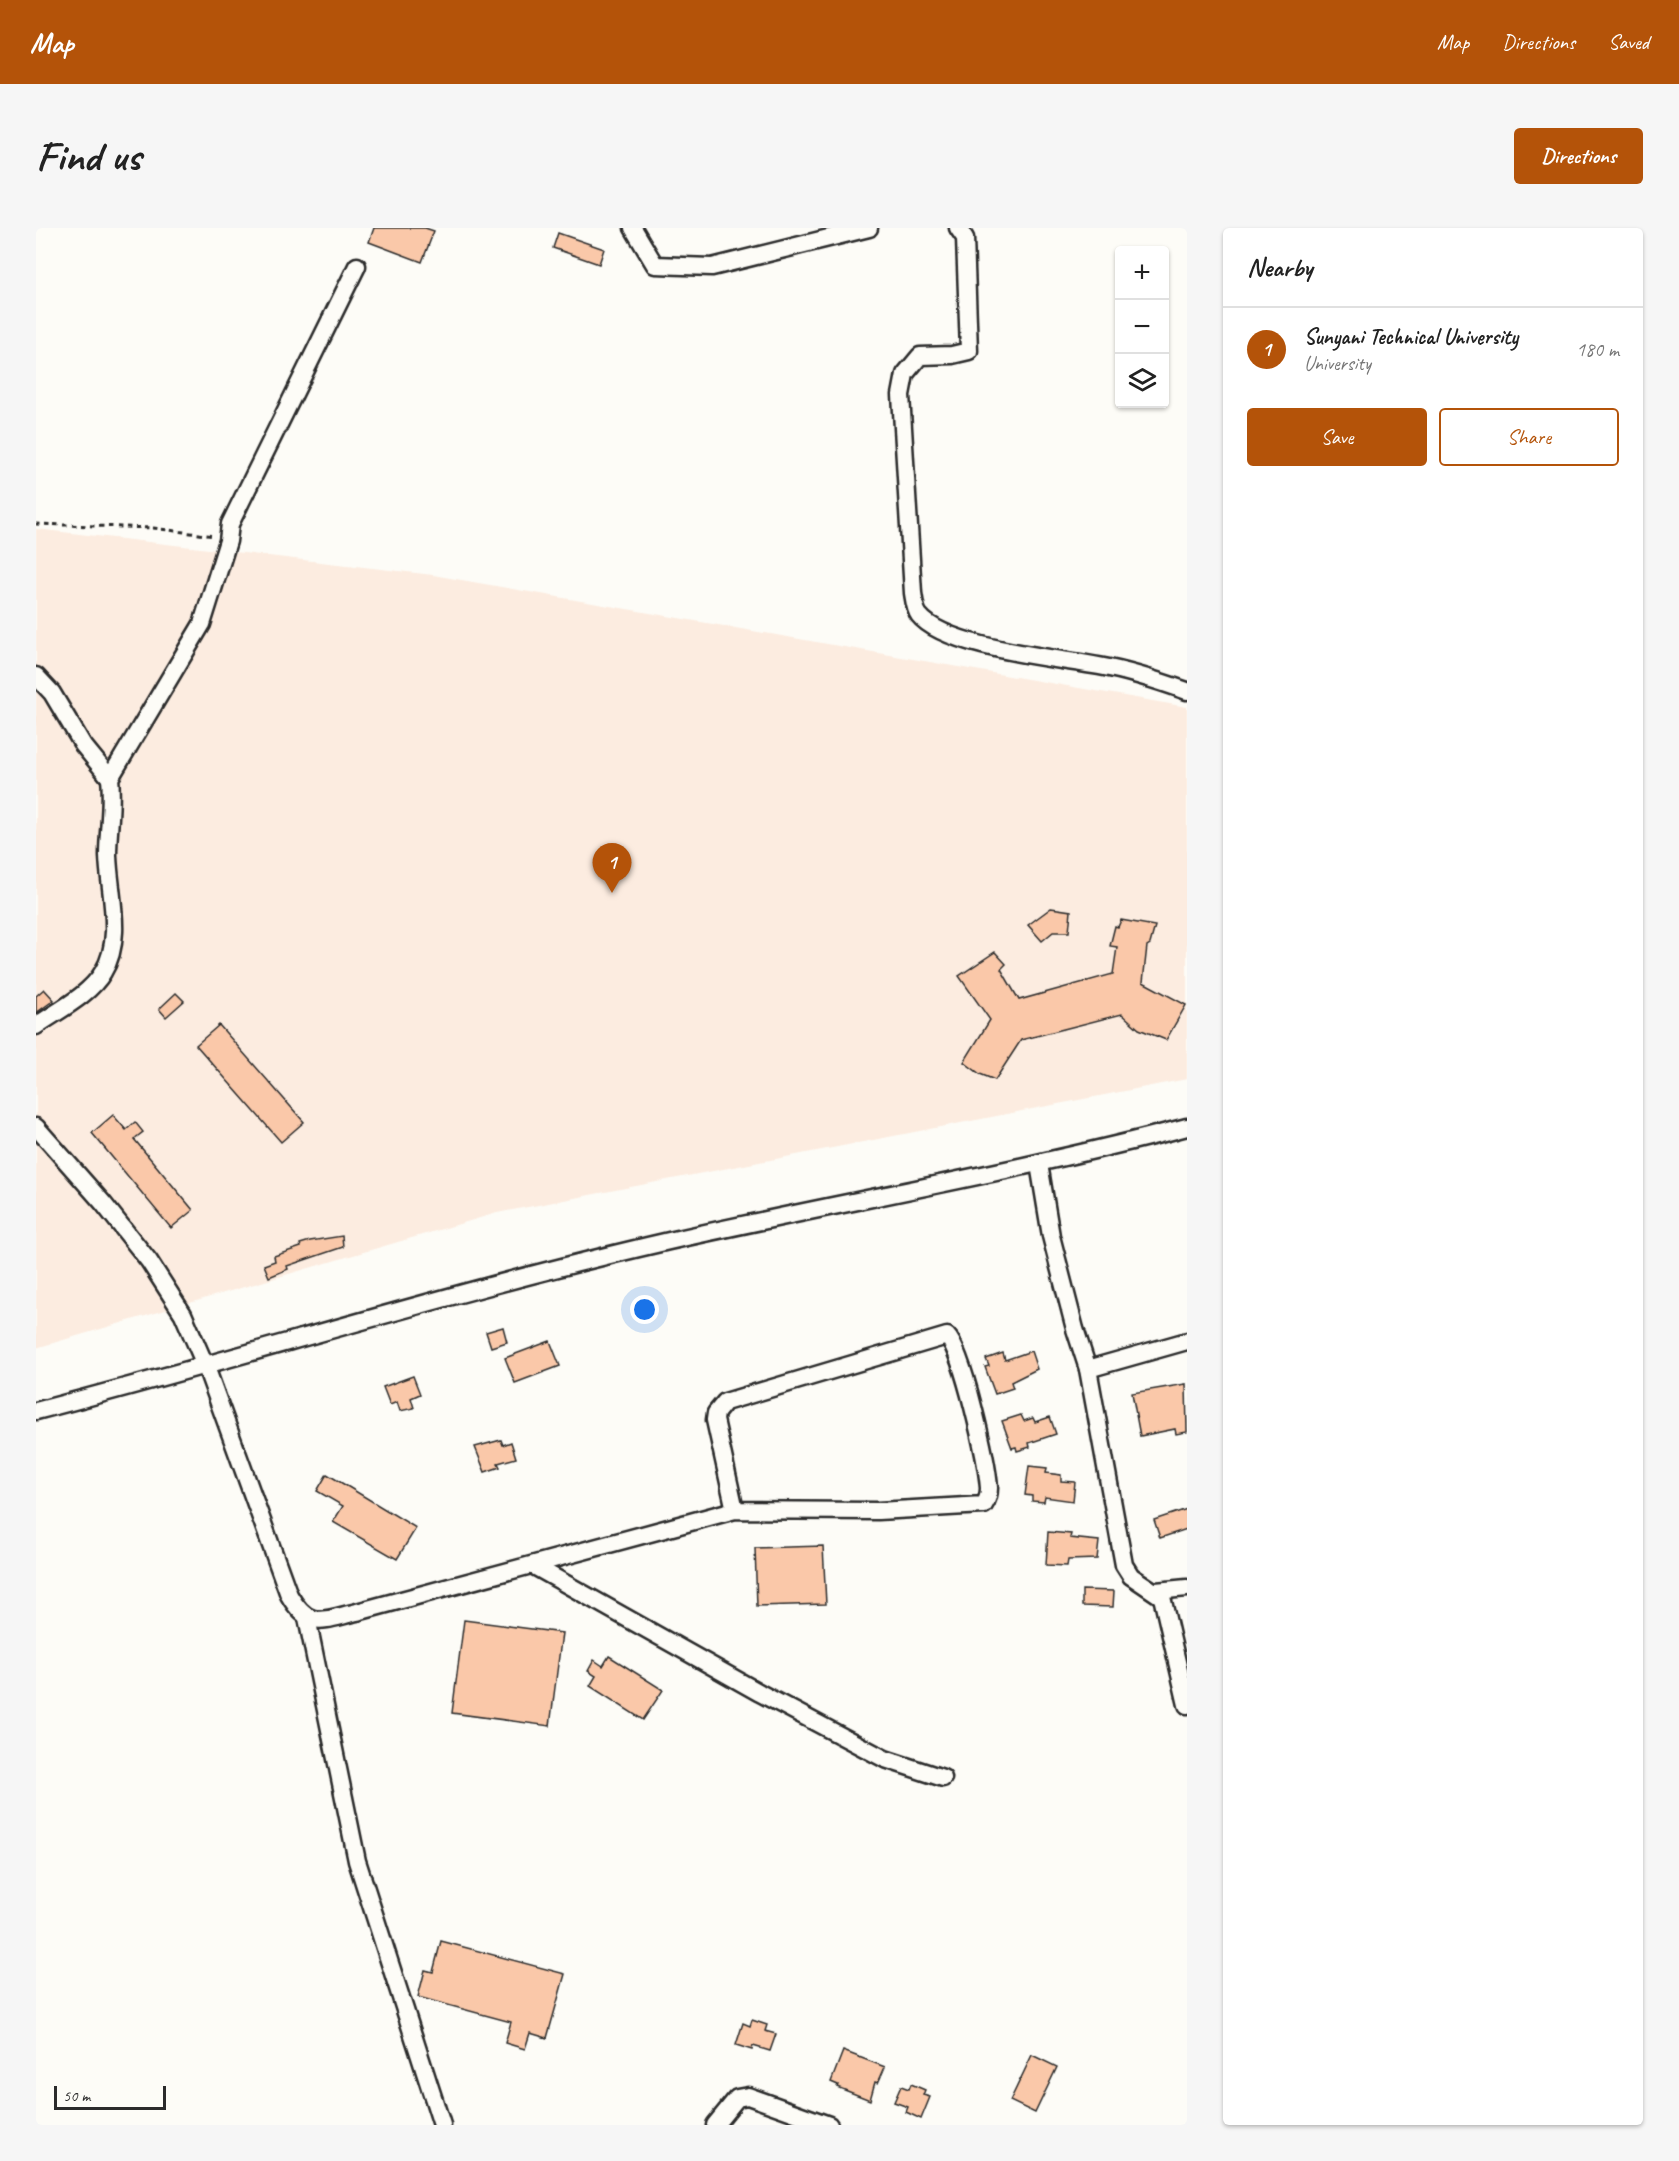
<!DOCTYPE html>
<html lang="en">
<head>
<meta charset="utf-8">
<style>
  :root { --surface:#fff; --page:#f6f6f6; --text:#222; --muted:#767676; --line:#e0e0e0; --accent:#b45309 }
  body { margin:0; font-family:Caveat,sans-serif; background:var(--page); color:var(--text) }
  .controls { position:absolute; right:18px; top:18px; display:grid; overflow:hidden; border-radius:6px; box-shadow:0 2px 4px #0004 }
  .controls button { width:54px; height:54px; display:grid; place-items:center; padding:0; border:0; border-bottom:2px solid var(--line); background:var(--surface); color:var(--text); font:30px sans-serif }
  .scale { position:absolute; left:18px; bottom:15px; width:112px; box-sizing:border-box; padding-left:6px; border:3px solid #2b2b2b; border-top:0; font-size:16px; line-height:21px; white-space:nowrap; color:#2b2b2b; -webkit-text-stroke:4px #fdfcf7; paint-order:stroke }
  .you { position:absolute; left:609px; top:1082px; width:21px; height:21px; margin:-15px; border:4px solid #fff; border-radius:50%; background:#1a73e8; box-shadow:0 0 0 9px #1a73e833 }
  .badge { display:grid; place-items:center; width:39px; height:39px; border-radius:50%; background:var(--accent); color:#fff; font-size:20px; font-weight:700 }
  .pin { position:absolute; translate:-50% -50px; filter:drop-shadow(0 2px 3px #0008) }
  .pin::after { content:''; position:absolute; top:32px; width:21px; height:18px; background:inherit; clip-path:polygon(0 0,100% 0,50% 100%) }
  .list { margin:0; padding:0; list-style:none }
  h2 { display:flex; justify-content:space-between; align-items:center; height:78px; margin:0; padding:0 24px; font-size:26px }
  h2 small { font-size:20px; font-weight:400; color:var(--muted) }
  .list li { display:grid; grid-template-columns:39px 1fr auto; gap:18px; align-items:center; box-sizing:border-box; height:84px; padding:0 24px; border-top:2px solid var(--line) }
  .list b { display:block; font-size:22px; white-space:nowrap }
  .list p { margin:0; font-size:20px; white-space:nowrap; color:var(--muted) }
  .list em { font-size:20px; font-style:normal; color:var(--muted) }
  .actions { display:flex; gap:12px; padding:18px 24px }
  .actions a { flex:1; padding:14px 0; border:2px solid var(--accent); border-radius:6px; text-align:center; font-size:21px; color:var(--accent) }
  .actions .main { background:var(--accent); color:#fff }
  .icon { flex:none; width:33px; height:33px; fill:none; stroke:currentColor; stroke-width:2; stroke-linecap:round; stroke-linejoin:round }
  .map { position:relative; flex:none; width:1151px; height:1897px; overflow:hidden; border-radius:6px }
  header { display:flex; align-items:center; gap:36px; box-sizing:border-box; height:84px; padding:0 30px; background:var(--accent); color:#fff }
  header strong { font-size:28px }
  nav { display:flex; gap:33px; margin-inline-start:auto; font-size:21px }
  .intro { display:flex; align-items:center; justify-content:space-between; box-sizing:border-box; height:144px; padding:0 36px }
  h1 { margin:0; font-size:42px }
  .button { padding:15px 27px; border-radius:6px; background:var(--accent); color:#fff; font-size:21px; font-weight:700 }
  main { display:flex; gap:36px; padding:0 36px }
  aside { flex:1; background:var(--surface); border-radius:6px; box-shadow:0 2px 4px #0004 }
  .map>svg:first-child { display:block }
  .built { fill:#fcece0 }
  .building { fill:#fac8a9; stroke:#2b2b2b; stroke-width:1.5 }
  .lines { fill:none; stroke-linecap:round; stroke-linejoin:round }
  .minor-casing { stroke:#2b2b2b; stroke-width:21 }
  .path { stroke:#2b2b2b; stroke-width:3; stroke-dasharray:4.5 4.5; stroke-linecap:butt }
  .minor { stroke:#fdfcf7; stroke-width:16 }
</style>
</head>
<body>
<header>
<strong>Map</strong>
<nav><a>Map</a><a>Directions</a><a>Saved</a></nav>
</header>
<div class="intro"><h1>Find us</h1><a class="button">Directions</a></div>
<main>
<div class="map">
<svg width="1151" height="1897" viewBox="0 0 1151 1897">
  <rect width="100%" height="100%" fill="#fdfcf7"/>
  <filter id="ink" filterUnits="userSpaceOnUse"><feTurbulence type="fractalNoise" baseFrequency=".0167" numOctaves="2"/><feDisplacementMap in="SourceGraphic" scale="12" xChannelSelector="R" yChannelSelector="G"/><feConvolveMatrix kernelMatrix="1 2 1 2 8 2 1 2 1" color-interpolation-filters="sRGB"/></filter>
  <g filter="url(#ink)">
    <!-- built -->
    <path class="built" d="M 0,301 L 397,347 L 1151,479 L 1151,851 L 461,985 L 0,1120 Z"/>
    <!-- building -->
    <g class="building">
      <path d="M 338,0 L 389,0 L 398,3 L 386,34 L 333,14 Z"/>
      <path d="M 522,5 L 568,21 L 563,36 L 517,20 Z"/>
      <path d="M 1015,680 L 1035,683 L 1033,704 L 1017,704 L 1006,713 L 992,697 Z"/>
      <path d="M 1085,692 L 1119,698 L 1114,716 L 1111,718 L 1107,754 L 1150,777 L 1130,812 L 1103,801 L 1086,786 L 985,812 L 959,852 L 944,846 L 928,834 L 954,792 L 923,748 L 959,724 L 970,736 L 965,741 L 983,772 L 1077,746 L 1081,719 L 1074,718 L 1079,698 L 1082,699 Z"/>
      <path d="M 8,761 L 18,772 L 0,785 L 0,768 Z"/>
      <path d="M 140,765 L 148,773 L 130,789 L 123,781 Z"/>
      <path d="M 183,797 L 268,894 L 245,914 L 160,817 Z"/>
      <path d="M 77,887 L 90,902 L 99,894 L 107,904 L 98,911 L 157,982 L 135,1000 L 56,905 Z"/>
      <path d="M 306,1008 L 307,1019 L 251,1038 L 252,1041 L 233,1049 L 228,1037 L 239,1033 L 238,1028 L 265,1019 L 264,1016 L 274,1013 Z"/>
      <path d="M 467,1099 L 471,1114 L 455,1119 L 450,1104 Z"/>
      <path d="M 514,1113 L 524,1138 L 479,1155 L 469,1130 Z"/>
      <path d="M 995,1123 L 1001,1141 L 975,1154 L 977,1160 L 959,1166 L 949,1139 L 953,1138 L 950,1131 L 967,1125 L 969,1132 Z"/>
      <path d="M 377,1148 L 384,1166 L 375,1170 L 378,1180 L 364,1183 L 361,1174 L 354,1177 L 347,1159 Z"/>
      <path d="M 1150,1156 L 1151,1204 L 1140,1206 L 1139,1201 L 1104,1208 L 1096,1165 Z"/>
      <path d="M 985,1187 L 988,1193 L 997,1190 L 999,1194 L 1014,1189 L 1020,1206 L 993,1215 L 994,1219 L 981,1223 L 980,1219 L 976,1220 L 966,1193 Z"/>
      <path d="M 465,1212 L 467,1217 L 475,1214 L 480,1230 L 462,1235 L 464,1239 L 449,1244 L 439,1219 Z"/>
      <path d="M 993,1238 L 1011,1240 L 1010,1245 L 1025,1247 L 1025,1253 L 1039,1254 L 1037,1273 L 1009,1269 L 1008,1274 L 996,1273 L 996,1268 L 989,1267 Z"/>
      <path d="M 291,1246 L 380,1300 L 361,1331 L 297,1294 L 307,1278 L 281,1263 Z"/>
      <path d="M 1151,1281 L 1151,1301 L 1124,1310 L 1118,1292 Z"/>
      <path d="M 1012,1304 L 1035,1306 L 1034,1310 L 1063,1313 L 1061,1331 L 1032,1332 L 1031,1338 L 1010,1337 Z"/>
      <path d="M 787,1318 L 790,1376 L 721,1378 L 719,1320 Z"/>
      <path d="M 1046,1362 L 1078,1363 L 1077,1379 L 1046,1378 Z"/>
      <path d="M 428,1392 L 526,1405 L 514,1498 L 416,1485 Z"/>
      <path d="M 573,1428 L 627,1462 L 607,1492 L 554,1458 L 560,1448 L 552,1443 L 558,1432 L 567,1438 Z"/>
      <path d="M 405,1713 L 529,1746 L 511,1810 L 494,1805 L 489,1821 L 469,1815 L 475,1794 L 382,1769 L 389,1742 L 397,1744 Z"/>
      <path d="M 716,1792 L 731,1797 L 729,1803 L 740,1806 L 734,1823 L 717,1818 L 716,1822 L 700,1817 L 707,1795 L 714,1798 Z"/>
      <path d="M 807,1823 L 849,1839 L 842,1855 L 839,1854 L 834,1872 L 801,1859 L 802,1857 L 795,1854 Z"/>
      <path d="M 996,1827 L 1021,1839 L 999,1885 L 974,1873 Z"/>
      <path d="M 875,1856 L 889,1862 L 887,1867 L 894,1869 L 885,1891 L 870,1884 L 872,1879 L 858,1874 L 865,1858 L 873,1861 Z"/>
    </g>
    <g class="lines">
      <defs>
        <g id="minor">
          <path d="M 597,0 L 619,37 L 676,39 L 833,0"/>
          <path d="M 922,0 L 929,10 L 933,123 L 916,127 L 884,128 L 869,146 L 865,167 L 877,365 C 878,371 879,382 883,387 C 909,420 1021,430 1063,438 C 1092,443 1123,453 1151,463"/>
          <path d="M 0,448 L 16,465 L 47,517 L 74,550"/>
          <path d="M 0,798 C 21,783 54,767 67,744 C 88,710 73,665 72,627 C 72,601 77,576 74,550 L 166,396 L 192,313 L 194,296 L 321,38"/>
          <path d="M 0,899 L 67,975 L 113,1033 L 147,1086 L 170,1139 L 253,1367 C 273,1402 286,1392 321,1384 L 699,1282 L 842,1283 L 948,1277 C 952,1271 953,1267 953,1260 C 951,1233 927,1124 911,1108 L 689,1174 L 680,1185 L 679,1192 L 699,1282"/>
          <path d="M 1003,936 L 1015,1008 L 1039,1101 L 1052,1141 L 1088,1337 L 1095,1348 L 1126,1369 L 1151,1477"/>
          <path d="M 1052,1141 L 1151,1113"/>
          <path d="M 0,1183 C 212,1128 420,1062 633,1013 C 806,974 980,944 1151,899"/>
          <path d="M 498,1338 L 724,1465 L 849,1531 L 907,1550"/>
          <path d="M 1120,1363 L 1151,1360"/>
          <path d="M 271,1390 L 321,1633 L 406,1897"/>
          <path d="M 679,1897 L 701,1870 L 712,1868 L 793,1897"/>
        </g>
      </defs>
      <!-- minor casing -->
      <use href="#minor" class="minor-casing"/>
      <!-- path -->
      <path class="path" d="M 0,296 L 117,300 L 178,308"/>
      <!-- minor -->
      <use href="#minor" class="minor"/>
    </g>
  </g>
</svg>
<div class="controls">
<button>+</button>
<button>−</button>
<button><svg class="icon" aria-label="layers" viewBox="0 0 24 24"><path d="M12 4l9 5-9 5-9-5zM3 14l9 5 9-5"/></svg></button>
</div>
<div class="scale">50 m</div>
<div class="you"></div>
<div class="pin badge" style="left:576px;top:665px">1</div>
</div>
<aside>
<h2>Nearby<small></small></h2>
<ul class="list">
<li><span class="badge">1</span><div><b>Sunyani Technical University</b><p>University</p></div><em>180 m</em></li>
</ul>
<div class="actions"><a class="main">Save</a><a>Share</a></div>
</aside>
</main>
</body>
</html>
